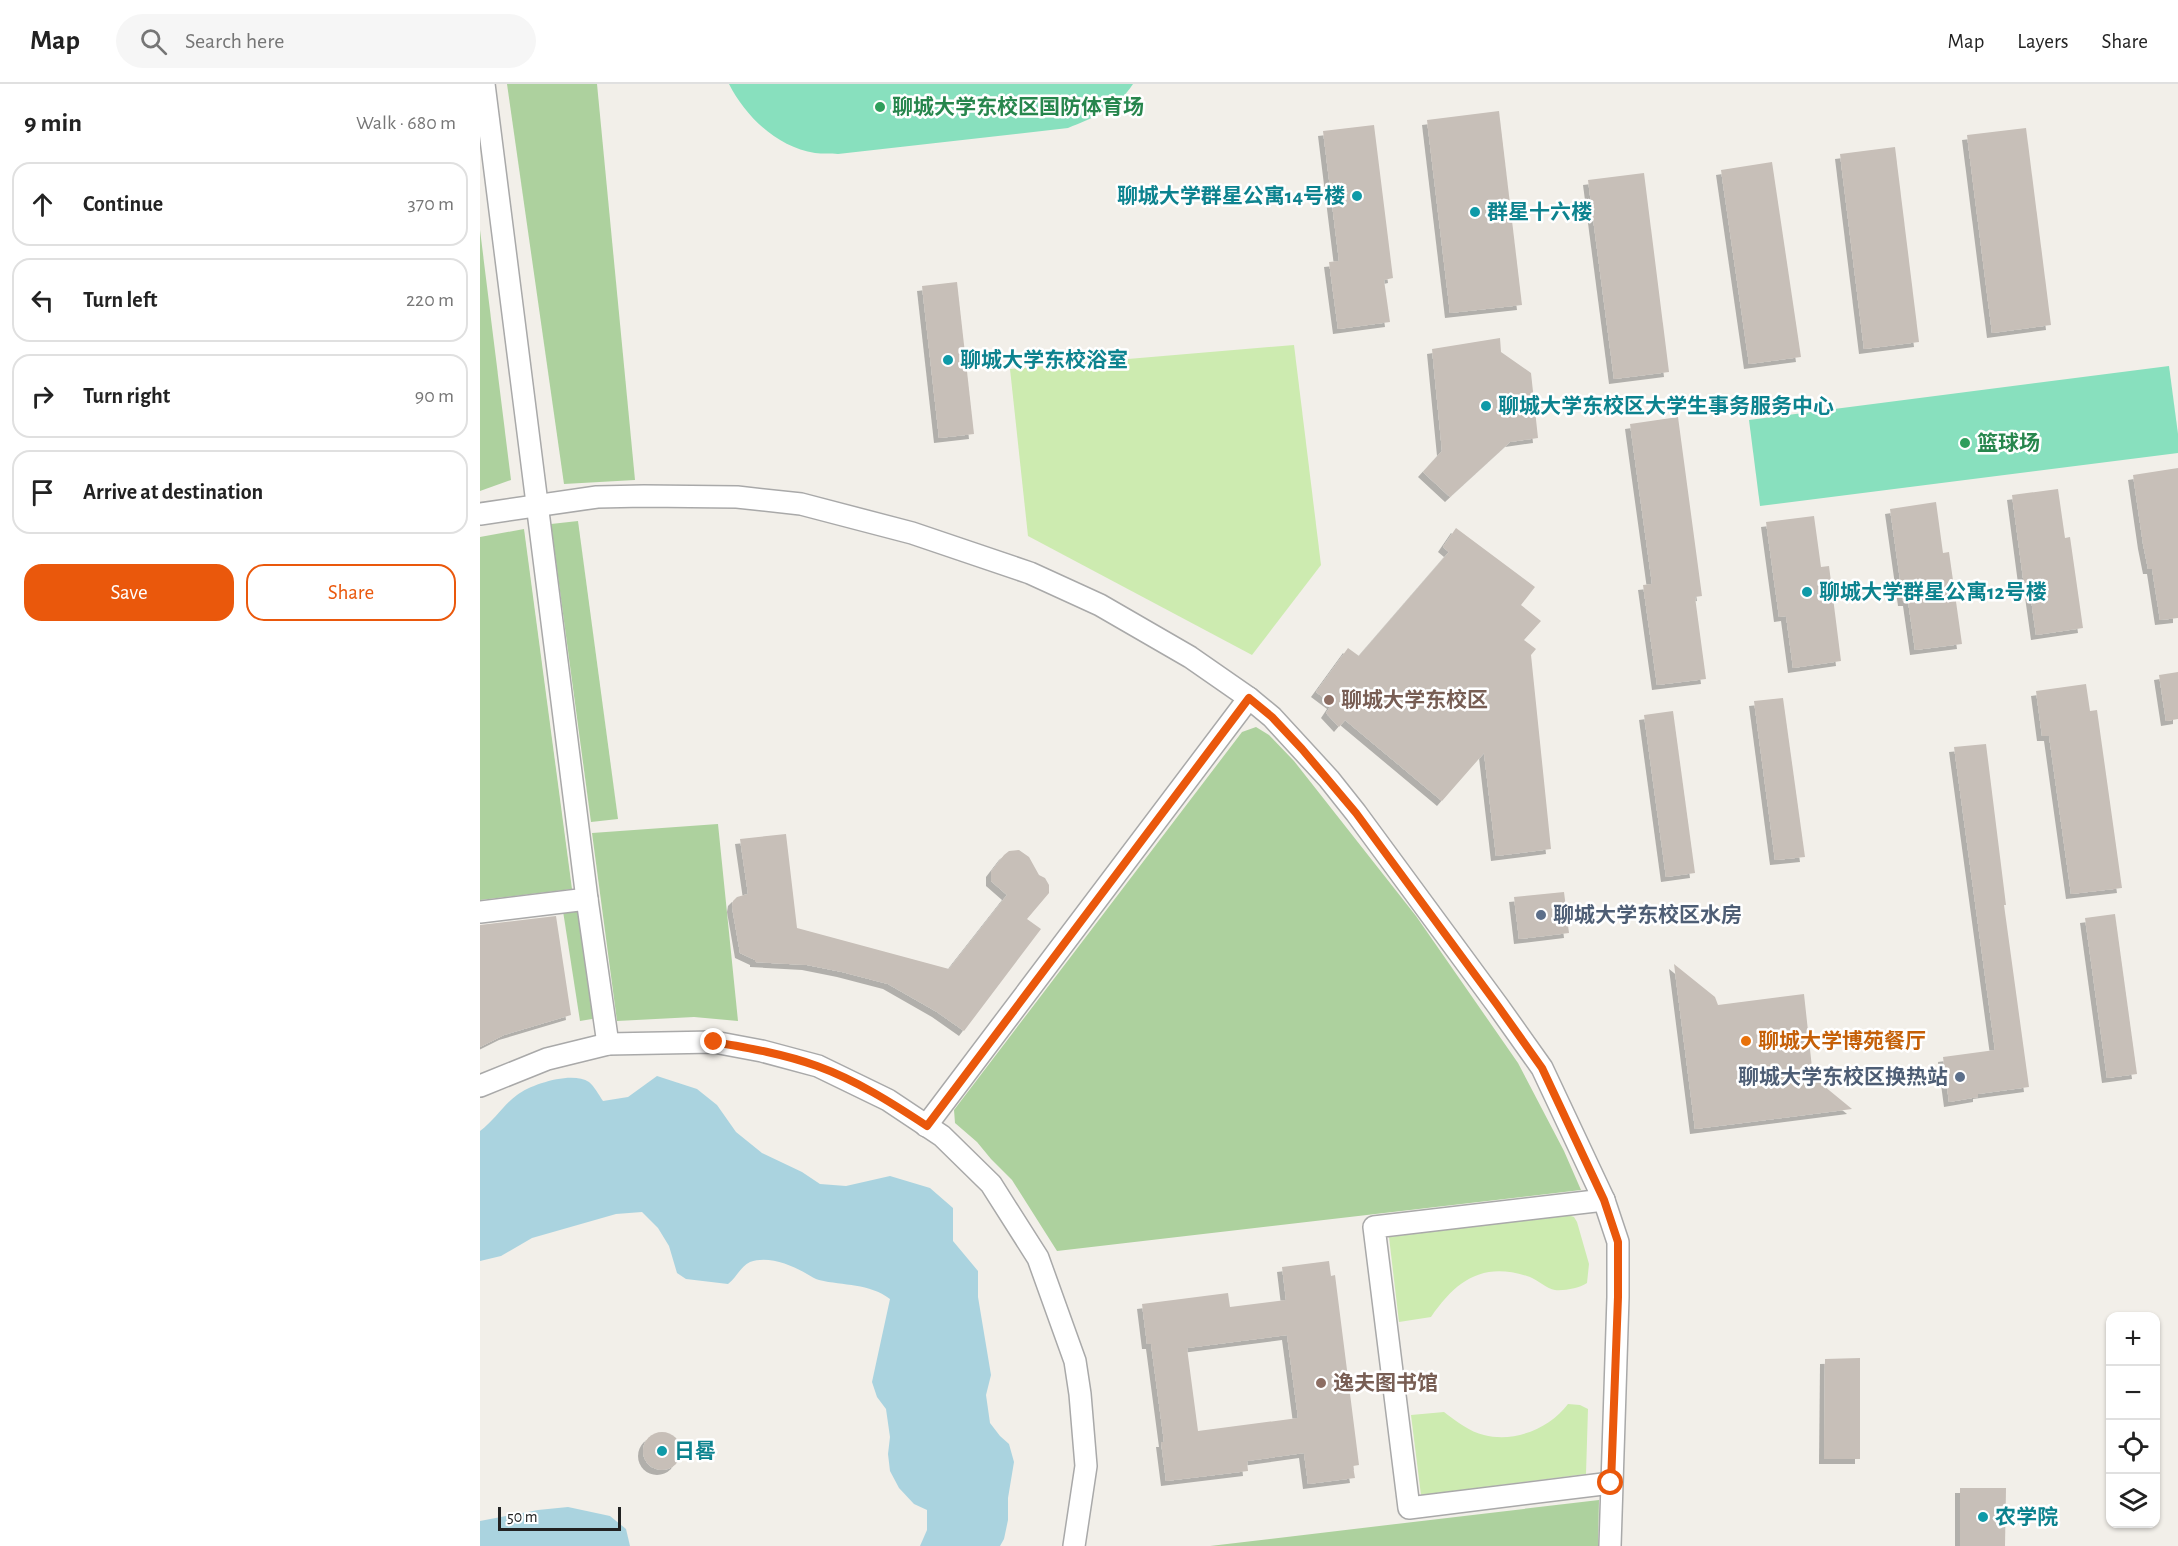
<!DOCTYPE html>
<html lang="en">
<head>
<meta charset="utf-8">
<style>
  :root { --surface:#fff; --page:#f6f6f6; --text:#222; --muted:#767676; --line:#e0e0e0; --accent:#ea580c }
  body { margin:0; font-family:"Alegreya Sans","Noto Sans SC",sans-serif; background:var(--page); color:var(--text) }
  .controls { position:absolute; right:18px; bottom:18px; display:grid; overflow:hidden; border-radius:12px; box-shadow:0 2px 4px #0004 }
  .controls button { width:54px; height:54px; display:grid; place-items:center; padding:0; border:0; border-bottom:2px solid var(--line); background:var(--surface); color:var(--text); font:30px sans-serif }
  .scale { position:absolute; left:18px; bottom:15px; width:123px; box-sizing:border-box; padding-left:6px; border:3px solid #222; border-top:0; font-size:16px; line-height:21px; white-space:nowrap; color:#222; -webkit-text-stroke:4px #fff; paint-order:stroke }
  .stop { position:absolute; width:18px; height:18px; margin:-14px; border:4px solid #ea580c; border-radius:50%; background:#fff }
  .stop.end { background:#ea580c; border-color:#fff; box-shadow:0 2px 6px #0008 }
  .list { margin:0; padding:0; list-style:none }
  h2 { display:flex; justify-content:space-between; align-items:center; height:78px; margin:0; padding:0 24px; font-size:26px }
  h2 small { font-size:20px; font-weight:400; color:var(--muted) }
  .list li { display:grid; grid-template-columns:39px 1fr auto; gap:18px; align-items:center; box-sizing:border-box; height:84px; margin:0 12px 12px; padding:0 12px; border:2px solid var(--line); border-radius:18px }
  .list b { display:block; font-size:22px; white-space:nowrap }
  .list em { font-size:20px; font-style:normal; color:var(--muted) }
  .actions { display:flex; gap:12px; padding:18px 24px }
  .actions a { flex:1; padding:14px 0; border:2px solid var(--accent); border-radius:18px; text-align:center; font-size:21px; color:var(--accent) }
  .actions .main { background:var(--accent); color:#fff }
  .icon { flex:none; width:33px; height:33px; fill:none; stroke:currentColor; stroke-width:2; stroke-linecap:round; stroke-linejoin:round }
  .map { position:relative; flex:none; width:1698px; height:1462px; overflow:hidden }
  header { display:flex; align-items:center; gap:36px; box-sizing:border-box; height:84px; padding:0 30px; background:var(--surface); border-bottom:2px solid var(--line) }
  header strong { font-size:28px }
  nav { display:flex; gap:33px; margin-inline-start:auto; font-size:21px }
  .search { width:420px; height:54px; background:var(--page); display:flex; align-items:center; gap:15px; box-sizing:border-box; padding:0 21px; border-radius:33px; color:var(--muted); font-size:22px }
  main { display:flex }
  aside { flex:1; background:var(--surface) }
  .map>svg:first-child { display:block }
  .grass { fill:#cdebb0 }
  .forest { fill:#add19e }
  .pitch { fill:#88e0be }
  .water { fill:#aad3df }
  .building { fill:#c7bfb8; fill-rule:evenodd; filter:url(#shadow) }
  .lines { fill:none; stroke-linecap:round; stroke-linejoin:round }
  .minor-casing { stroke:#a9a9a9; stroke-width:24 }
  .minor { stroke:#fff; stroke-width:21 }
  .route { stroke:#ea580c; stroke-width:8 }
  .leisure-dot { fill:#2e9e5b; stroke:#fff; stroke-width:2 }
  .culture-dot { fill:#0f9aa8; stroke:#fff; stroke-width:2 }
  .education-dot { fill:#8d6e63; stroke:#fff; stroke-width:2 }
  .service-dot { fill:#5c6f8a; stroke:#fff; stroke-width:2 }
  .food-dot { fill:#e8710a; stroke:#fff; stroke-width:2 }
  .labels { text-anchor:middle; stroke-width:5; stroke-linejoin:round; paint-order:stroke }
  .leisure-label { font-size:21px; font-weight:bold; fill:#27864d; stroke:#fff; text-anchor:start }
  .culture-label { font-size:21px; font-weight:bold; fill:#0d838f; stroke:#fff; text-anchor:start }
  .education-label { font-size:21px; font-weight:bold; fill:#785e54; stroke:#fff; text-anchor:start }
  .service-label { font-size:21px; font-weight:bold; fill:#4e5e75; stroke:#fff; text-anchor:start }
  .food-label { font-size:21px; font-weight:bold; fill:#c56008; stroke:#fff; text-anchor:start }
</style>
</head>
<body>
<header>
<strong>Map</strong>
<div class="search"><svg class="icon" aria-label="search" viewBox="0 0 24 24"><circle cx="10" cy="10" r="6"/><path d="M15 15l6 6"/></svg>Search here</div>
<nav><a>Map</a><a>Layers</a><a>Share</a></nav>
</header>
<main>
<aside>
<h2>9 min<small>Walk · 680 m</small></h2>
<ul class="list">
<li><svg class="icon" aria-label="ahead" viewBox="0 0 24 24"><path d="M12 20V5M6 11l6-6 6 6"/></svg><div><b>Continue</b></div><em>370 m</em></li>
<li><svg class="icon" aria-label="left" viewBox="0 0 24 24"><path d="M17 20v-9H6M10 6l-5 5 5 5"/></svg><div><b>Turn left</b></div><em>220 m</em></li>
<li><svg class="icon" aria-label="right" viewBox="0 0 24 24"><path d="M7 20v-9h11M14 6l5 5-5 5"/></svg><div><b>Turn right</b></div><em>90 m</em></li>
<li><svg class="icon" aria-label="arrive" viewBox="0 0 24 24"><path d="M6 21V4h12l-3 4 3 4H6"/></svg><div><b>Arrive at destination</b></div></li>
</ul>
<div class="actions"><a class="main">Save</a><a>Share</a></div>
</aside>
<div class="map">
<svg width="1698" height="1462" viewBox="0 0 1698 1462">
  <defs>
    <filter id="shadow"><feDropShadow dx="-5" dy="5" stdDeviation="0" flood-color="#0004"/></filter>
  </defs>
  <rect width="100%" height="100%" fill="#f2efe9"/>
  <!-- grass -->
  <g class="grass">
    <path d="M 814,261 L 841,481 L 772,571 L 548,452 L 530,285 Z"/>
    <path d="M 1088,1131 L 1094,1133 L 1097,1138 L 1109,1180 L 1107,1199 C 1100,1204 1084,1207 1075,1206 C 1067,1205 1058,1196 1050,1193 C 1004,1177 977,1195 951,1233 L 919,1238 L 909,1153 Z"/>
    <path d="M 1088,1320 L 1100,1321 L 1108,1325 L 1106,1390 L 941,1411 L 931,1331 L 964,1328 C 976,1337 990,1348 1004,1351 C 1035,1359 1070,1344 1088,1320 Z"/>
  </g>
  <!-- forest -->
  <g class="forest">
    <path d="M 27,0 L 117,0 L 155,396 L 84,400 Z"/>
    <path d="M 0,146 L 31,396 L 0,407 Z"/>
    <path d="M 98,437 L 138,735 L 111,738 L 71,440 Z"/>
    <path d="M 44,445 L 92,805 L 0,816 L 0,453 Z"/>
    <path d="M 776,643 L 789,651 L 814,677 L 936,832 L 1038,979 L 1084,1067 L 1101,1106 L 577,1167 L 532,1096 L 511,1075 L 497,1058 L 475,1039 L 474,1026 L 762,648 Z"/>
    <path d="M 238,740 L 258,937 L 214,933 L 137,937 L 112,749 Z"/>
    <path d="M 102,824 L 118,934 L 100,937 L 83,827 Z"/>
    <path d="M 1119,1416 L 1118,1462 L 730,1462 Z"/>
  </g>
  <!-- pitch -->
  <g class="pitch">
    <path d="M 249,0 L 653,0 C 638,24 613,34 588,44 L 358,70 C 351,69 342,70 335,69 C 297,63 266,33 249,0 Z"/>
    <path d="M 1689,282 L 1698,350 L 1698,369 L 1280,422 L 1269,336 Z"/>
  </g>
  <!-- water -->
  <g class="water">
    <path d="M 177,992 L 217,1005 L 237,1021 L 256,1048 L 282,1069 L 322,1088 L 340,1100 L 366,1102 L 410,1092 L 450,1104 L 473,1124 L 473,1157 L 498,1187 L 498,1213 L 511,1291 L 506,1311 L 510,1339 L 520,1352 L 529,1360 L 534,1378 L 528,1414 L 528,1436 L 524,1455 L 520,1462 L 440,1462 L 447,1446 L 447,1426 L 434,1420 L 419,1404 L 410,1387 L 408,1370 L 410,1353 L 406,1325 L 397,1313 L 392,1298 L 410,1215 C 389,1199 364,1202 339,1196 C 335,1195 331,1192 327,1190 C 312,1181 288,1171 270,1178 C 260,1183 257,1193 248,1200 L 206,1195 L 197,1189 L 189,1162 L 178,1144 L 162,1128 L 136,1130 L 52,1154 L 21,1172 L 0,1177 L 0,1047 C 14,1037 23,1021 37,1011 C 52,1000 92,987 109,998 C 114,1002 119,1011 123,1017 L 148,1013 Z"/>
    <path d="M 88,1423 L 130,1432 L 146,1445 L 150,1462 L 0,1462 L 0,1437 L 58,1426 Z"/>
  </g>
  <!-- building -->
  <g class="building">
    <path d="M 1019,27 L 1042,221 L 970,229 L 947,36 Z"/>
    <path d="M 894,41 L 913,194 L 904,196 L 910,238 L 858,245 L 849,178 L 859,177 L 843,47 Z"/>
    <path d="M 1546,44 L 1571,241 L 1512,249 L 1487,51 Z"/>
    <path d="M 1415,63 L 1439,258 L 1384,265 L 1360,70 Z"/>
    <path d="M 1292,78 L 1321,273 L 1269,280 L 1241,86 Z"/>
    <path d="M 1164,89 L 1189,288 L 1134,295 L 1108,96 Z"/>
    <path d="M 477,198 L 494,350 L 459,354 L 442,202 Z"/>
    <path d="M 1020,254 L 1021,268 L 1051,289 L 1058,354 L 1030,358 L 970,413 L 943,388 L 962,367 L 952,265 Z"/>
    <path d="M 1198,333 L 1222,512 L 1215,513 L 1226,595 L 1177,601 L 1163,501 L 1172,500 L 1150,340 Z"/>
    <path d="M 1698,384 L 1698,534 L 1680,536 L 1672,485 L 1668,485 L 1663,460 L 1653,391 Z"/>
    <path d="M 1578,405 L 1585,454 L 1590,453 L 1603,544 L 1556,551 L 1549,501 L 1544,502 L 1532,411 Z"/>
    <path d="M 1456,418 L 1463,469 L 1469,468 L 1482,560 L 1435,566 L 1428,517 L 1423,517 L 1410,425 Z"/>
    <path d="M 1334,432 L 1341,483 L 1349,482 L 1361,577 L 1313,584 L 1306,532 L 1299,533 L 1286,438 Z"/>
    <path d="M 976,444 L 1055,503 L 1041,521 L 1061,537 L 1044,556 L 1056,565 L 1051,571 L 1071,765 L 1016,772 L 1004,669 L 962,717 L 865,636 L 859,643 L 846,629 L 852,620 L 836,608 L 868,564 L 879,572 L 969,468 L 963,463 Z"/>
    <path d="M 1698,588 L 1698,635 L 1686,637 L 1679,591 Z"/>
    <path d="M 1606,600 L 1610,627 L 1617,626 L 1642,804 L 1591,810 L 1569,652 L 1562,652 L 1556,607 Z"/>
    <path d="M 1303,614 L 1325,773 L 1295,776 L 1274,617 Z"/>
    <path d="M 1193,627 L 1215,789 L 1186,793 L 1164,631 Z"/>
    <path d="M 1506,660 L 1526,821 L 1524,821 L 1549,1003 L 1498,1010 L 1498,1013 L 1469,1018 L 1463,973 L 1515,966 L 1474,663 Z"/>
    <path d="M 306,750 L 317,844 L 469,885 L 527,811 L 511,797 L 511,788 L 524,771 L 529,767 L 539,766 L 549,773 L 559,791 L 565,794 L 569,801 L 569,809 L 547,835 L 561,845 L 484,947 L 457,928 L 408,900 L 362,888 L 327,881 L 275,878 L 275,876 L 260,869 L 252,823 L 253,817 L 257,813 L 268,810 L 260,755 Z"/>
    <path d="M 1084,808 L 1089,849 L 1039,855 L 1034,813 Z"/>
    <path d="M 1635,830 L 1657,990 L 1627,994 L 1605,834 Z"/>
    <path d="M 76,832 L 91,931 L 24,951 L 0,963 L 0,841 Z"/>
    <path d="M 1194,880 L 1235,913 L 1238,921 L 1324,910 L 1333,993 L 1372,1025 L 1215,1045 Z"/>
    <path d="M 849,1177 L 851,1192 L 855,1191 L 879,1381 L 873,1382 L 875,1394 L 828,1400 L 824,1369 L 767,1377 L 768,1387 L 686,1397 L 681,1358 L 684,1358 L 671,1260 L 667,1260 L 662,1220 L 748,1209 L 750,1223 L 806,1216 L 802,1183 ZM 807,1251 L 818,1334 L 718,1347 L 707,1264 Z"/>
    <path d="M 1380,1274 L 1380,1375 L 1344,1375 L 1345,1275 Z"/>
    <circle cx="182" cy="1367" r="19"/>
    <path d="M 1480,1404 L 1526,1404 L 1525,1462 L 1480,1462 Z"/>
  </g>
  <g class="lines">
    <defs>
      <g id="minor">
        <path d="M 4,0 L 107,815 L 128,960"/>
        <path d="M 0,430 L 117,413 L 164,412 L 257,413 L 321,420 L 432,449 L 550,489 L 620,521 L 710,573 L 769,614 L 446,1042"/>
        <path d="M 769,614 L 792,633 L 849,695 L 876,729 L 1018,922 L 1062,984 L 1124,1116 L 1138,1158 L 1138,1213 L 1130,1462"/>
        <path d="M 0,828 L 107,815"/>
        <path d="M 0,1002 L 67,975 L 128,960 L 234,958 L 282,967 L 338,982 L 408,1016 L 462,1052 L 511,1100 L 558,1174 L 595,1277 L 600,1310 L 606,1382 L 594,1462"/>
        <path d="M 1124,1116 L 894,1143 L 929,1424 L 1131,1399"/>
      </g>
    </defs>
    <!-- minor casing -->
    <use href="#minor" class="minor-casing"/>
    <!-- minor -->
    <use href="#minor" class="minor"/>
  </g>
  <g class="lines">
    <!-- route -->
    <path class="route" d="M 234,958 C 269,964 304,970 337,982 C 376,996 412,1019 447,1042 L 769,614 L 792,633 L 822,665 L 876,729 L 1018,922 L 1062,984 L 1124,1116 L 1138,1158 L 1138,1213 L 1131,1399"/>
  </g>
  <!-- markers -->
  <g class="leisure-dot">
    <circle cx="400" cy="23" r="6"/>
    <circle cx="1485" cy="359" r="6"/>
  </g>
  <g class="culture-dot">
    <circle cx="877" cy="112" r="6"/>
    <circle cx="995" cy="128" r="6"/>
    <circle cx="468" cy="276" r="6"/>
    <circle cx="1006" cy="322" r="6"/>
    <circle cx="1327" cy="508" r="6"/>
    <circle cx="182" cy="1367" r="6"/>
    <circle cx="1503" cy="1433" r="6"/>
  </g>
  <g class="education-dot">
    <circle cx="849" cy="616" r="6"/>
    <circle cx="841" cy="1299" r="6"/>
  </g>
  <g class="service-dot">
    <circle cx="1061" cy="831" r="6"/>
    <circle cx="1480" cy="993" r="6"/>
  </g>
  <circle class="food-dot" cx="1266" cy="957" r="6"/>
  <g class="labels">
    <!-- leisure labels -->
    <g class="leisure-label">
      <text x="412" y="30">聊城大学东校区国防体育场</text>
      <text x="1497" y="366">篮球场</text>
    </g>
    <!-- culture labels -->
    <g class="culture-label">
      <text x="865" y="119" text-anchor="end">聊城大学群星公寓14号楼</text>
      <text x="1007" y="135">群星十六楼</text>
      <text x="480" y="283">聊城大学东校浴室</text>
      <text x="1018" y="329">聊城大学东校区大学生事务服务中心</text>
      <text x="1339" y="515">聊城大学群星公寓12号楼</text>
      <text x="194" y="1374">日晷</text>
      <text x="1515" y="1440">农学院</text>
    </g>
    <!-- education labels -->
    <g class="education-label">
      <text x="861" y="623">聊城大学东校区</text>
      <text x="853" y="1306">逸夫图书馆</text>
    </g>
    <!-- service labels -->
    <g class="service-label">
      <text x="1073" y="838">聊城大学东校区水房</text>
      <text x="1468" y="1000" text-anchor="end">聊城大学东校区换热站</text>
    </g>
    <!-- food labels -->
    <g class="food-label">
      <text x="1278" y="964">聊城大学博苑餐厅</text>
    </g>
  </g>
</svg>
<div class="controls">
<button>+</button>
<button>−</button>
<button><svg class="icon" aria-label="locate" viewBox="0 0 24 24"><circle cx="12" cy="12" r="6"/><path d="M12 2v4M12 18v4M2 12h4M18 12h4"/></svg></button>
<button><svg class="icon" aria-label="layers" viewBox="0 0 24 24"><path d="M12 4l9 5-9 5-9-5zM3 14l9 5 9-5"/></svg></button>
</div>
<div class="scale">50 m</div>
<div class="stop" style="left:1131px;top:1399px"></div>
<div class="stop end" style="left:234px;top:958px"></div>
</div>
</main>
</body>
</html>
